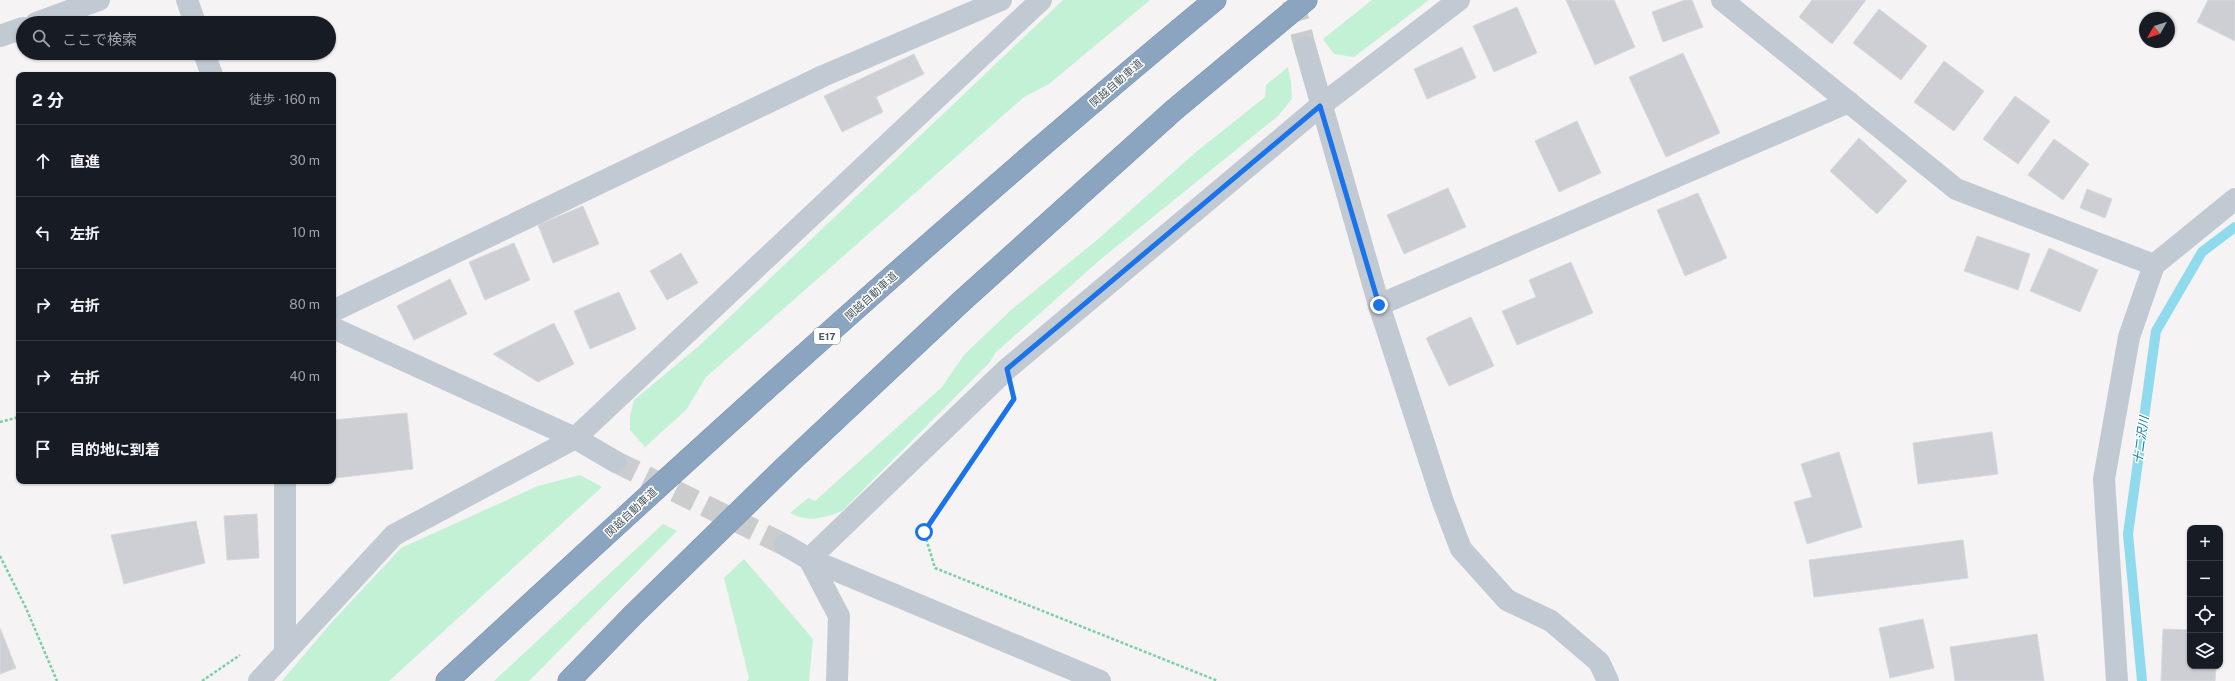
<!DOCTYPE html>
<html lang="ja">
<head>
<meta charset="utf-8">
<style>
  :root { --surface:#171b24; --page:#242831; --text:#f1f3f6; --muted:#9ea1a6; --line:#363941 }
  body { margin:0; font-family:"Public Sans","Noto Sans JP",sans-serif; background:var(--page); color:var(--text) }
  .controls { position:absolute; right:12px; bottom:12px; display:grid; overflow:hidden; border-radius:8px; box-shadow:0 1px 3px #0004 }
  .controls button { width:36px; height:36px; display:grid; place-items:center; padding:0; border:0; border-bottom:1px solid var(--line); background:var(--surface); color:var(--text); font:20px sans-serif }
  .compass { position:absolute; left:2139px; top:12px; width:36px; height:36px; border-radius:50%; background:var(--surface); box-shadow:0 1px 3px #0004; rotate:231deg }
  .stop { position:absolute; width:12px; height:12px; margin:-9px; border:3px solid #1a73e8; border-radius:50%; background:#fff }
  .stop.end { background:#1a73e8; border-color:#fff; box-shadow:0 1px 4px #0008 }
  .list { margin:0; padding:0; list-style:none }
  h2 { display:flex; justify-content:space-between; align-items:center; height:52px; margin:0; padding:0 16px; font-size:17px }
  h2 small { font-size:13px; font-weight:400; color:var(--muted) }
  .list li { display:grid; grid-template-columns:26px 1fr auto; gap:12px; align-items:center; box-sizing:border-box; height:72px; padding:0 16px; border-top:1px solid var(--line) }
  .list b { display:block; font-size:15px; white-space:nowrap }
  .list em { font-size:13px; font-style:normal; color:var(--muted) }
  .icon { flex:none; width:22px; height:22px; fill:none; stroke:currentColor; stroke-width:2; stroke-linecap:round; stroke-linejoin:round }
  .map { position:relative; flex:none; width:2235px; height:681px; overflow:hidden }
  .search { position:absolute; background:var(--surface); box-shadow:0 1px 3px #0004; left:16px; top:16px; width:320px; height:44px; display:flex; align-items:center; gap:10px; box-sizing:border-box; padding:0 14px; border-radius:22px; color:var(--muted); font-size:15px }
  .panel { position:absolute; background:var(--surface); box-shadow:0 1px 3px #0004; left:16px; top:72px; width:320px; height:412px; border-radius:8px }
  .map>svg:first-child { display:block }
  .green { fill:#c3f1d5 }
  .lines { fill:none; stroke-linecap:round; stroke-linejoin:round }
  .stream { stroke:#90daee; stroke-width:10 }
  .building { fill:#cdcfd5; stroke:#d7d9de }
  .minor-tunnel { stroke:#caccce; stroke-width:22; stroke-dasharray:22 11; stroke-linecap:butt }
  .highway-casing { stroke:#7690ad; stroke-width:23 }
  .path { stroke:#7ad0a6; stroke-width:2.5; stroke-dasharray:3 2; stroke-linecap:butt }
  .minor { stroke:#c1cad2; stroke-width:22 }
  .highway { stroke:#8ba5c1; stroke-width:22 }
  .route { stroke:#1a73e8; stroke-width:5 }
  .labels { text-anchor:middle; stroke-width:3; stroke-linejoin:round; paint-order:stroke }
  .shield { fill:#fff; stroke:#808990; stroke-width:1 }
  .shield-label { font-size:10px; font-weight:bold; fill:#4a5661 }
  .street-label { font-size:11px; fill:#4a5661; stroke:#fff }
  .water-label { font-size:12px; font-style:italic; fill:#0c7c9b; stroke:#fff }
</style>
</head>
<body>
<div class="map">
<svg width="2235" height="681" viewBox="0 0 2235 681">
  <rect width="100%" height="100%" fill="#f5f3f3"/>
  <!-- green -->
  <g class="green">
    <path d="M 1063,0 L 1150,0 L 1049,84 L 1024,97 L 706,377 L 686,410 L 645,447 L 630,430 L 630,416 L 634,400 L 699,346 Z"/>
    <path d="M 1372,0 L 1429,0 L 1354,57 L 1334,54 L 1323,39 Z"/>
    <path d="M 1288,67 L 1291,82 L 1292,99 L 1278,116 L 1101,259 L 995,353 L 990,362 L 842,511 C 824,518 808,523 790,513 L 808,498 L 815,501 L 942,387 L 964,355 L 1011,310 L 1097,240 L 1196,152 L 1265,97 L 1266,85 Z"/>
    <path d="M 580,475 L 602,487 L 389,681 L 282,681 L 331,623 L 401,548 L 538,486 Z"/>
    <path d="M 663,524 L 677,531 L 529,681 L 494,681 Z"/>
    <path d="M 744,559 L 813,639 L 809,681 L 747,681 L 749,678 L 724,578 Z"/>
  </g>
  <g class="lines">
    <!-- stream -->
    <path class="stream" d="M 2142,681 L 2128,534 L 2156,331 L 2202,252 L 2235,227"/>
  </g>
  <!-- building -->
  <g class="building">
    <path d="M 1566,0 L 1614,0 L 1635,47 L 1595,65 Z"/>
    <path d="M 1685,0 L 1692,0 L 1703,27 L 1663,42 L 1652,12 Z"/>
    <path d="M 1812,0 L 1866,0 L 1832,44 L 1799,17 Z"/>
    <path d="M 2208,0 L 2235,0 L 2235,41 L 2197,22 Z"/>
    <path d="M 1517,7 L 1537,53 L 1494,72 L 1473,26 Z"/>
    <path d="M 1879,9 L 1927,46 L 1901,80 L 1853,43 Z"/>
    <path d="M 1462,47 L 1476,78 L 1427,99 L 1414,69 Z"/>
    <path d="M 1683,53 L 1720,133 L 1666,157 L 1629,77 Z"/>
    <path d="M 914,54 L 924,74 L 876,97 L 883,112 L 842,132 L 824,96 Z"/>
    <path d="M 1944,61 L 1984,91 L 1954,131 L 1914,102 Z"/>
    <path d="M 2015,96 L 2050,121 L 2018,164 L 1983,139 Z"/>
    <path d="M 1577,121 L 1601,173 L 1559,192 L 1535,141 Z"/>
    <path d="M 1859,138 L 1907,181 L 1877,214 L 1830,171 Z"/>
    <path d="M 2054,139 L 2089,164 L 2063,200 L 2028,175 Z"/>
    <path d="M 1448,188 L 1466,227 L 1404,254 L 1387,215 Z"/>
    <path d="M 2087,189 L 2112,199 L 2105,218 L 2080,208 Z"/>
    <path d="M 1698,193 L 1727,258 L 1685,276 L 1657,210 Z"/>
    <path d="M 583,206 L 599,244 L 553,263 L 538,225 Z"/>
    <path d="M 1977,236 L 2030,254 L 2018,290 L 1964,271 Z"/>
    <path d="M 514,243 L 530,280 L 485,300 L 469,262 Z"/>
    <path d="M 2049,248 L 2098,270 L 2080,312 L 2030,291 Z"/>
    <path d="M 681,253 L 698,283 L 667,300 L 650,271 Z"/>
    <path d="M 1571,262 L 1593,313 L 1517,345 L 1502,311 L 1536,297 L 1529,280 Z"/>
    <path d="M 450,279 L 467,314 L 414,340 L 397,306 Z"/>
    <path d="M 619,292 L 636,329 L 590,349 L 574,311 Z"/>
    <path d="M 1471,317 L 1494,366 L 1449,386 L 1426,338 Z"/>
    <path d="M 554,323 L 574,364 L 538,382 L 493,354 Z"/>
    <path d="M 407,413 L 413,469 L 335,478 L 333,420 Z"/>
    <path d="M 1992,432 L 1998,474 L 1918,484 L 1913,443 Z"/>
    <path d="M 1839,452 L 1862,527 L 1807,544 L 1794,502 L 1812,497 L 1801,464 Z"/>
    <path d="M 257,514 L 259,558 L 227,560 L 224,516 Z"/>
    <path d="M 196,521 L 205,563 L 124,584 L 111,535 Z"/>
    <path d="M 1963,540 L 1968,578 L 1814,597 L 1809,560 Z"/>
    <path d="M 1923,619 L 1934,668 L 1890,678 L 1879,628 Z"/>
    <path d="M 0,628 L 16,668 L 0,674 Z"/>
    <path d="M 2163,629 L 2190,630 L 2190,666 L 2216,666 L 2215,681 L 2161,681 Z"/>
    <path d="M 2037,634 L 2044,681 L 1955,681 L 1950,647 Z"/>
  </g>
  <g class="lines">
    <!-- minor-tunnel -->
    <g class="minor-tunnel">
      <path d="M 1293,0 L 1305,47"/>
      <path d="M 616,462 L 785,545"/>
    </g>
    <defs>
      <g id="highway">
        <path d="M 447,681 C 698,449 951,218 1215,0"/>
        <path d="M 569,681 L 633,615 L 786,466 L 963,300 L 1174,110 L 1306,0"/>
      </g>
    </defs>
    <!-- highway casing -->
    <use href="#highway" class="highway-casing"/>
    <!-- path -->
    <g class="path">
      <path d="M 1001,418 L 924,532 L 935,568 L 1218,681"/>
      <path d="M 0,422 L 19,417"/>
      <path d="M 0,556 L 26,608 L 57,681"/>
      <path d="M 202,681 L 240,655"/>
    </g>
    <!-- minor -->
    <g class="minor">
      <path d="M 187,0 L 195,23"/>
      <path d="M 1722,0 L 1956,189 L 2154,265"/>
      <path d="M 36,23 L 99,0"/>
      <path d="M 0,36 L 23,28"/>
      <path d="M 1305,47 L 1379,305 L 1443,502 L 1461,549 L 1507,600 L 1551,621 L 1599,662 L 1608,681"/>
      <path d="M 204,53 L 212,75"/>
      <path d="M 1379,305 L 1849,102"/>
      <path d="M 333,311 L 823,76 L 1001,0"/>
      <path d="M 333,328 L 575,438 L 616,462"/>
      <path d="M 785,545 L 809,559 L 1100,681"/>
      <path d="M 809,559 L 1007,369 L 1320,106 L 1459,0"/>
      <path d="M 809,559 L 839,616 L 837,681"/>
      <path d="M 285,652 L 285,481"/>
      <path d="M 259,681 L 394,535 L 575,438 L 1041,0"/>
      <path d="M 2117,681 L 2104,479 L 2129,337 L 2154,265 L 2235,199"/>
    </g>
    <!-- highway -->
    <use href="#highway" class="highway"/>
  </g>
  <g class="lines">
    <!-- route -->
    <path class="route" d="M 924,532 L 1014,399 L 1007,369 L 1320,106 L 1379,305"/>
  </g>
  <g class="labels">
    <!-- shield labels -->
    <rect class="shield" x="814" y="328" width="26" height="16" rx="3"/>
    <g class="shield-label">
      <text x="827" y="340">E17</text>
    </g>
    <!-- street labels -->
    <g class="street-label">
      <text transform="translate(1116 83) rotate(-41)" y="4">関越自動車道</text>
      <text transform="translate(871 296) rotate(-42)" y="4">関越自動車道</text>
      <text transform="translate(631 512) rotate(-43)" y="4">関越自動車道</text>
    </g>
    <!-- water labels -->
    <g class="water-label">
      <text transform="translate(2141 440) rotate(-82)" y="4">十二沢川</text>
    </g>
  </g>
</svg>
<div class="controls">
<button>+</button>
<button>−</button>
<button><svg class="icon" aria-label="locate" viewBox="0 0 24 24"><circle cx="12" cy="12" r="6"/><path d="M12 2v4M12 18v4M2 12h4M18 12h4"/></svg></button>
<button><svg class="icon" aria-label="layers" viewBox="0 0 24 24"><path d="M12 4l9 5-9 5-9-5zM3 14l9 5 9-5"/></svg></button>
</div>
<svg class="compass" viewBox="-18 -18 36 36"><path d="M0-13l5 13h-10z" fill="#e53935"/><path d="M0 13l5-13h-10z" fill="#9ea1a6"/></svg>
<div class="stop" style="left:924px;top:532px"></div>
<div class="stop end" style="left:1379px;top:305px"></div>
<div class="search"><svg class="icon" aria-label="search" viewBox="0 0 24 24"><circle cx="10" cy="10" r="6"/><path d="M15 15l6 6"/></svg>ここで検索</div>
<section class="panel">
<h2>2 分<small>徒歩 · 160 m</small></h2>
<ul class="list">
<li><svg class="icon" aria-label="ahead" viewBox="0 0 24 24"><path d="M12 20V5M6 11l6-6 6 6"/></svg><div><b>直進</b></div><em>30 m</em></li>
<li><svg class="icon" aria-label="left" viewBox="0 0 24 24"><path d="M17 20v-9H6M10 6l-5 5 5 5"/></svg><div><b>左折</b></div><em>10 m</em></li>
<li><svg class="icon" aria-label="right" viewBox="0 0 24 24"><path d="M7 20v-9h11M14 6l5 5-5 5"/></svg><div><b>右折</b></div><em>80 m</em></li>
<li><svg class="icon" aria-label="right" viewBox="0 0 24 24"><path d="M7 20v-9h11M14 6l5 5-5 5"/></svg><div><b>右折</b></div><em>40 m</em></li>
<li><svg class="icon" aria-label="arrive" viewBox="0 0 24 24"><path d="M6 21V4h12l-3 4 3 4H6"/></svg><div><b>目的地に到着</b></div></li>
</ul>
</section>
</div>
</body>
</html>
